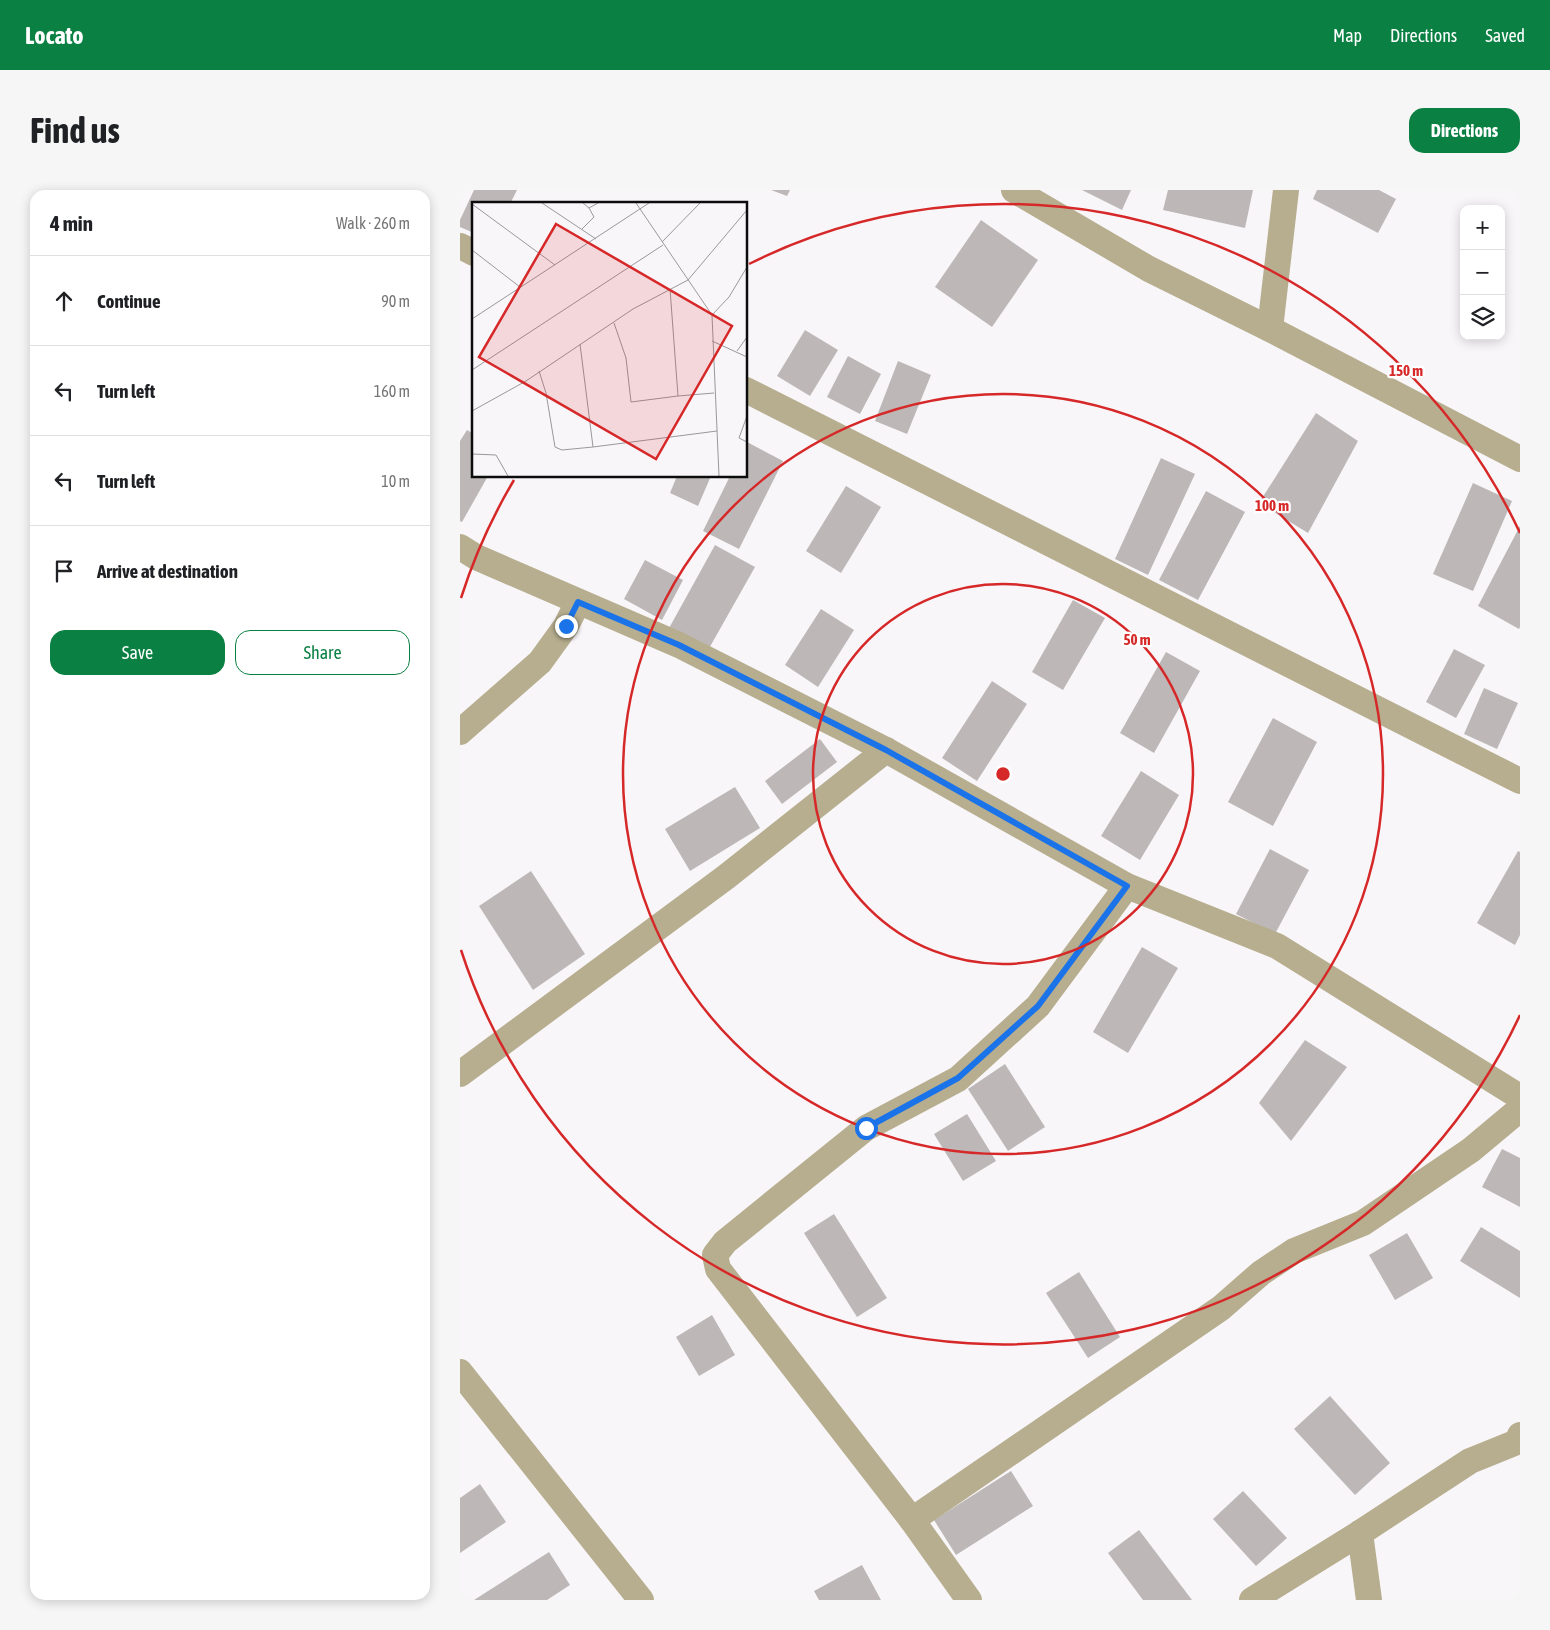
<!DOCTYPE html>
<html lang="en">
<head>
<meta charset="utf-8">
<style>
  :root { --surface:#fff; --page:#f6f6f6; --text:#202124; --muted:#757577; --line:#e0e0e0; --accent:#0b8043 }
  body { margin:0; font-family:"Asap Condensed",sans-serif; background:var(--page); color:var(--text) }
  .controls { position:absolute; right:15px; top:15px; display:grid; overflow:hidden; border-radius:10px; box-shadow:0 2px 12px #0003 }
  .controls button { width:45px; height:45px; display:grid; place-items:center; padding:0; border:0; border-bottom:1px solid var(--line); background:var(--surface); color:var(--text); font:25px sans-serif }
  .stop { position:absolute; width:15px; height:15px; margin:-11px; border:4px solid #1a73e8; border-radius:50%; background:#fff }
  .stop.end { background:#1a73e8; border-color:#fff; box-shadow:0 1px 5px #0008 }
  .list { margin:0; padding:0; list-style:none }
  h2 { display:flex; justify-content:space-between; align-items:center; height:65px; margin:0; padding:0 20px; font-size:21px }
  h2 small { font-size:16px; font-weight:400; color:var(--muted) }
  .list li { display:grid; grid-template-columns:32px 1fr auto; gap:15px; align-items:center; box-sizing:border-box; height:90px; padding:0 20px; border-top:1px solid var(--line) }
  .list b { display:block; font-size:19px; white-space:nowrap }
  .list em { font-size:16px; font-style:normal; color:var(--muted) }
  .actions { display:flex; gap:10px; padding:15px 20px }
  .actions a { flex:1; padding:11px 0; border:1px solid var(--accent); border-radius:15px; text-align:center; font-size:18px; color:var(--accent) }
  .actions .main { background:var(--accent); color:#fff }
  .icon { flex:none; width:28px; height:28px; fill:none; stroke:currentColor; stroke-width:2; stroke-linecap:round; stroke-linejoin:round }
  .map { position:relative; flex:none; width:1060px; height:1410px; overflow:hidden; border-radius:15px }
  header { display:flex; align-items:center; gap:30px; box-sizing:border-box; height:70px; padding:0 25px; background:var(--accent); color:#fff }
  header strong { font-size:24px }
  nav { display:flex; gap:28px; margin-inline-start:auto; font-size:18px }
  .intro { display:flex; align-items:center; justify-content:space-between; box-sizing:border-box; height:120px; padding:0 30px }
  h1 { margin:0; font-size:35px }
  .button { padding:12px 22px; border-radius:15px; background:var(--accent); color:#fff; font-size:18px; font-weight:700 }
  main { display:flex; gap:30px; padding:0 30px }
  aside { flex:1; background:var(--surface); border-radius:15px; box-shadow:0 2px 12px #0003 }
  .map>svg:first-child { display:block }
  .building { fill:#bdb8b7 }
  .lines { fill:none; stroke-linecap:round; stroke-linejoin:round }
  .street { stroke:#b7ae8f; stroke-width:26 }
  .route { stroke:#1a73e8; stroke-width:6 }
  .ring { fill:none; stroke:#d62828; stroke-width:2.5 }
  .inset-road { fill:none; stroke:#9a989b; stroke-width:1 }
  .view { fill:#d62828; fill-opacity:0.15; stroke:#d62828; stroke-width:2.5 }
  .inset-edge { fill:none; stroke:#0c0c0d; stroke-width:2.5 }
  .centre { fill:#d62828; stroke:#fff; stroke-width:2.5 }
  .ring-label { font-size:15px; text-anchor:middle; font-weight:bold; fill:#d62828; stroke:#fff; stroke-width:4.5; stroke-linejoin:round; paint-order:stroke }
</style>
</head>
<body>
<header>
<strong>Locato</strong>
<nav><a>Map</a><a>Directions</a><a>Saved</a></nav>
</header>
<div class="intro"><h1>Find us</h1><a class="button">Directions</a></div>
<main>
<aside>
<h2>4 min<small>Walk · 260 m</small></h2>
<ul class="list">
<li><svg class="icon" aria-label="ahead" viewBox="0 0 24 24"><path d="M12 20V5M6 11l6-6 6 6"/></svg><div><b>Continue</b></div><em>90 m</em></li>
<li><svg class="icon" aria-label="left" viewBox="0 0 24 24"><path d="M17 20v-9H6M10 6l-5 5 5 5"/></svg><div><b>Turn left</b></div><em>160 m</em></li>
<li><svg class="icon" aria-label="left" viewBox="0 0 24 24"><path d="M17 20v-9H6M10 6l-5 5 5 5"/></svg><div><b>Turn left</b></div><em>10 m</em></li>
<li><svg class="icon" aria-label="arrive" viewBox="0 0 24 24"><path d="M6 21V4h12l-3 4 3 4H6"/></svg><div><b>Arrive at destination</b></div></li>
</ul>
<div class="actions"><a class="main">Save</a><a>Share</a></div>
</aside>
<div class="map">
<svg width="1060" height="1410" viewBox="0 0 1060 1410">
  <rect width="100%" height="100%" fill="#f9f6f9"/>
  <!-- building -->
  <g class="building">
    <path d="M 14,0 L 57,0 L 50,14 L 14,14 L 14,43 L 0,37 L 0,30 Z"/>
    <path d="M 311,0 L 330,0 L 327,6 Z"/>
    <path d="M 622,0 L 671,0 L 662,20 Z"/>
    <path d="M 708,0 L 793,0 L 785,38 L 703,20 Z"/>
    <path d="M 857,0 L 919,0 L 936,9 L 918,43 L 853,9 Z"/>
    <path d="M 521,30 L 578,70 L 532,137 L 475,97 Z"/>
    <path d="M 345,140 L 378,160 L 350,206 L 317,186 Z"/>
    <path d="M 388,166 L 421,184 L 400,224 L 367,207 Z"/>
    <path d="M 438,171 L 471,185 L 447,244 L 415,231 Z"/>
    <path d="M 856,223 L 898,251 L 848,343 L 799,313 Z"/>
    <path d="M 7,240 L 14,244 L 14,286 L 28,286 L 2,332 L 0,331 L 0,251 Z"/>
    <path d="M 287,252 L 323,271 L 279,359 L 243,341 L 270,286 L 286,286 Z"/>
    <path d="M 701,268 L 735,284 L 688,385 L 655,369 Z"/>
    <path d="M 217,286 L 251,286 L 238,316 L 210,303 Z"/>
    <path d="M 1013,293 L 1052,311 L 1013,401 L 973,384 Z"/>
    <path d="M 386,296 L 421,317 L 381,383 L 346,361 Z"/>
    <path d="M 746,301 L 785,322 L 738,410 L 699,390 Z"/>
    <path d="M 1060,336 L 1060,437 L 1059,439 L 1018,416 Z"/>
    <path d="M 255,355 L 295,377 L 247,462 L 208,440 Z"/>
    <path d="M 185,370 L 223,390 L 202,430 L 164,409 Z"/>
    <path d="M 613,410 L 645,428 L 603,500 L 572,482 Z"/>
    <path d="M 361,419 L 394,440 L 358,497 L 325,475 Z"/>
    <path d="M 994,459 L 1025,475 L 996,528 L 966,512 Z"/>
    <path d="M 706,462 L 740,481 L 694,563 L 660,543 Z"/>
    <path d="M 532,491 L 567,514 L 517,591 L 482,568 Z"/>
    <path d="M 1024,498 L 1058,513 L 1037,559 L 1004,544 Z"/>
    <path d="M 813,528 L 857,552 L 813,636 L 768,612 Z"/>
    <path d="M 360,549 L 377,572 L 322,614 L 305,591 Z"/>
    <path d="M 681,581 L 719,605 L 680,670 L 641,646 Z"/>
    <path d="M 275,597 L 300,638 L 230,681 L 205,639 Z"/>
    <path d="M 810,659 L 849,680 L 815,744 L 776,724 Z"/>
    <path d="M 1058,661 L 1060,662 L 1060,745 L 1055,755 L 1017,733 Z"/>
    <path d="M 71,681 L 125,764 L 73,800 L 19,716 Z"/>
    <path d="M 682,757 L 718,778 L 668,863 L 633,842 Z"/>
    <path d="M 845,850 L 887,877 L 831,951 L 799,913 Z"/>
    <path d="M 545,874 L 585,937 L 548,961 L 508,899 Z"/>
    <path d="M 507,924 L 536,971 L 503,991 L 474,944 Z"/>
    <path d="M 1042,959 L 1060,968 L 1060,1017 L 1022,997 Z"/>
    <path d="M 374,1024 L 427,1108 L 397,1127 L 344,1043 Z"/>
    <path d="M 1021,1037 L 1060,1061 L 1060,1108 L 1000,1071 Z"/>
    <path d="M 947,1043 L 973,1088 L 935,1110 L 909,1065 Z"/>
    <path d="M 619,1082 L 660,1147 L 628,1168 L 586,1103 Z"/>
    <path d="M 252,1125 L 275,1165 L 239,1186 L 216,1147 Z"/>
    <path d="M 870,1206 L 930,1273 L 895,1305 L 834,1239 Z"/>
    <path d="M 551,1281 L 573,1316 L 496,1365 L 474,1330 Z"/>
    <path d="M 20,1294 L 46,1332 L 0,1363 L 0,1308 Z"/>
    <path d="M 783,1301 L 827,1348 L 796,1376 L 753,1329 Z"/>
    <path d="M 679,1340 L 732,1410 L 683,1410 L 648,1363 Z"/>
    <path d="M 89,1362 L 110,1395 L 87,1410 L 14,1410 Z"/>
    <path d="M 402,1375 L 421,1410 L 359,1410 L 354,1401 Z"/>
  </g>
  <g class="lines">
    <!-- street -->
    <g class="street">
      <path d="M 554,0 L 689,79 L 810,139 L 1060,269"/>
      <path d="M 0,56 L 14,63"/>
      <path d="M 810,139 L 826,0"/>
      <path d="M 286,200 L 1060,591"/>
      <path d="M 0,357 L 16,367 L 219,455 L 426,560 L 667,696 L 817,756 L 1060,907"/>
      <path d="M 0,542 L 80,472 L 106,436 L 118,412"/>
      <path d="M 0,884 L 266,687 L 426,560"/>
      <path d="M 0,1182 L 181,1410"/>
      <path d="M 452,1330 L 258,1079 L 255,1065 L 265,1052 L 406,938 L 498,889 L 578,816 L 667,696"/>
      <path d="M 900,1343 L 909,1410"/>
      <path d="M 509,1410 L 452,1330 L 761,1118 L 801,1083 L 834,1061 L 903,1033 L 1011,960 L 1060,919"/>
      <path d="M 792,1410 L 900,1343 L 1010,1271 L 1057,1252 L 1060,1245"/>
    </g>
  </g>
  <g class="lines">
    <!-- route -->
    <path class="route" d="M 106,436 L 118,412 L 219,455 L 426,560 L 667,696 L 578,816 L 498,888 L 406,938"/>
  </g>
  <!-- distance rings -->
  <g class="ring">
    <circle cx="543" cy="584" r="190"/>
    <circle cx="543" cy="584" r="380"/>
    <path d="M1060 825A570 570 0 0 1 1 760M1 408A570 570 0 0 1 54 290M289 74A570 570 0 0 1 1060 343"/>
  </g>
  <!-- overview -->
  <g transform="translate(12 12)">
    <rect width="275" height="275" fill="#f9f6f9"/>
    <path class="inset-road" d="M 70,1 L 124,37M 111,1 L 117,6 L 126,1M 164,1 L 240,113 L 247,274M 0,2 L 83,63M 110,27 L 122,15 L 117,6M 190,40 L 228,1M 0,48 L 48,85M 198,87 L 206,194 L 242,191M 240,113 L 257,95 L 275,65M 0,117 L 177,1M 142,121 L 154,156 L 159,200 L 206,194M 240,139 L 275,155M 108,142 L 121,245 L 245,229M 265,149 L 275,135M 0,168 L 191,43M 67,169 L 74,191 L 83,245 L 90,248 L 121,245M 0,209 L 54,179 L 161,107 L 216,78 L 275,8M 275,214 L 267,236 L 275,240M 0,252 L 24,253 L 36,274"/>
    <path class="view" d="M 84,22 L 260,124 L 184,257 L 7,155 Z"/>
    <rect width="275" height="275" class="inset-edge"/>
  </g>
  <circle cx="543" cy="584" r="8" class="centre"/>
  <g class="ring-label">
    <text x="946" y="186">150 m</text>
    <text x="812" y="321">100 m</text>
    <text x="677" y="455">50 m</text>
  </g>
</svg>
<div class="controls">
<button>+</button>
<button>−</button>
<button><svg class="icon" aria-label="layers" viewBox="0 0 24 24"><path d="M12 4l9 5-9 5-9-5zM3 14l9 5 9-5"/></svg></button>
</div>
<div class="stop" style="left:406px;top:938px"></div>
<div class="stop end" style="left:106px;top:436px"></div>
</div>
</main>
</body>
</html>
